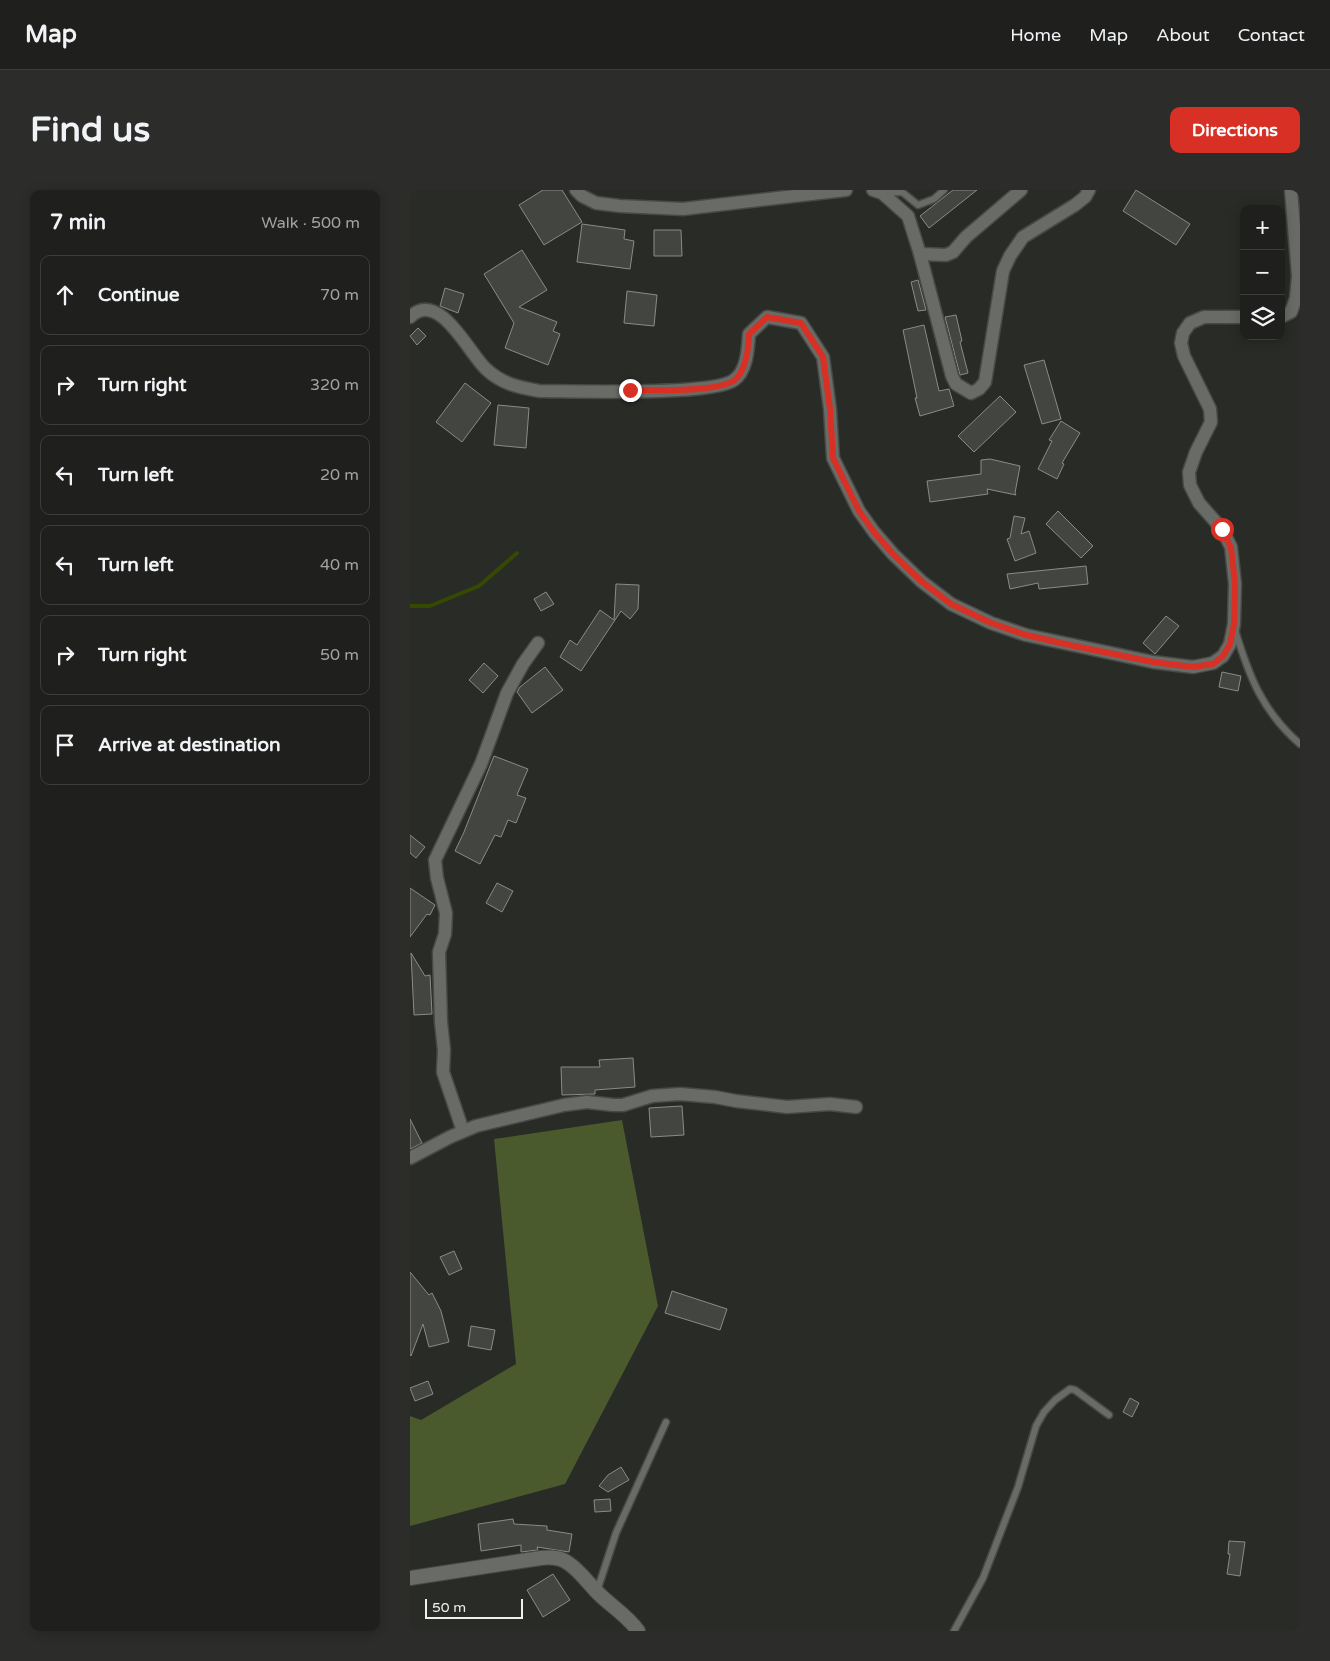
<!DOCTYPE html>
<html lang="en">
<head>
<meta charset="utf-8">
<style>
  :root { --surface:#1f201d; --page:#2c2d2a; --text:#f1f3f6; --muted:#a1a3a4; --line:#3c3e3b; --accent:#d93025 }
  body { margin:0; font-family:"Varela Round",sans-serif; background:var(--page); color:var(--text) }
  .controls { position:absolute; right:15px; top:15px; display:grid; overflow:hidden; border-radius:10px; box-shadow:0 2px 12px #0003 }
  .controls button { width:45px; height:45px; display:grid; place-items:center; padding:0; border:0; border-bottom:1px solid var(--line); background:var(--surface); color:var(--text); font:25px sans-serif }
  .scale { position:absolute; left:15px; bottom:12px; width:98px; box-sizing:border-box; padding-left:5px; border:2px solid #eff0ed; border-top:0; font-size:14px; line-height:18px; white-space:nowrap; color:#eff0ed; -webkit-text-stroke:4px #292b27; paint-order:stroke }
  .stop { position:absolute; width:15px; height:15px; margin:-11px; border:4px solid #d93025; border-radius:50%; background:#fff }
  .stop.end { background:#d93025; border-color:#fff; box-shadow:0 1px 5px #0008 }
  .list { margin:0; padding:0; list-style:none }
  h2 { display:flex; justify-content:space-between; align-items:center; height:65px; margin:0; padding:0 20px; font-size:21px }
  h2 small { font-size:16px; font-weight:400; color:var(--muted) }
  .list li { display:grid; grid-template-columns:32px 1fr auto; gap:15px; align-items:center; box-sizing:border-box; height:80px; margin:0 10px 10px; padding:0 10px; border:1px solid var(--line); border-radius:10px }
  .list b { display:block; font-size:19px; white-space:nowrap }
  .list em { font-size:16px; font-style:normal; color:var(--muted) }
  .icon { flex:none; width:28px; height:28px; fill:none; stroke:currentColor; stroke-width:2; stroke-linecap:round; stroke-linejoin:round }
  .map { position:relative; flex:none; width:890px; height:1441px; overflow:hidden; border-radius:10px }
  header { display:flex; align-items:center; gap:30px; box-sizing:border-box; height:70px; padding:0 25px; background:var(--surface); border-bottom:1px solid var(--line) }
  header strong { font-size:24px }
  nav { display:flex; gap:28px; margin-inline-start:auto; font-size:18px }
  .intro { display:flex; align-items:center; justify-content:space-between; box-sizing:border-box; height:120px; padding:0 30px }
  h1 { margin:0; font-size:35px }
  .button { padding:12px 22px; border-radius:10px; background:var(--accent); color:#fff; font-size:18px; font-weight:700 }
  main { display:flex; gap:30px; padding:0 30px }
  aside { flex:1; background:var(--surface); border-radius:10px; box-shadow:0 2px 12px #0003 }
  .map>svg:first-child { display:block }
  .green { fill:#4a5a2d }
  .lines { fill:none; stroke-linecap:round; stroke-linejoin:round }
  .stream { stroke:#364903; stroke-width:4 }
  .building { fill:#434541; stroke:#898c86 }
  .service-casing { stroke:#474945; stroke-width:9 }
  .minor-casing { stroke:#474945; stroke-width:15 }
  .tertiary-casing { stroke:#474945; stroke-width:16 }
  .service { stroke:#696b66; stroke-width:6 }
  .minor { stroke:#696b66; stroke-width:12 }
  .tertiary { stroke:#696b66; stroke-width:14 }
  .route { stroke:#d93025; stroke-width:6 }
</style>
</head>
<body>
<header>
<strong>Map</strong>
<nav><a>Home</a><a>Map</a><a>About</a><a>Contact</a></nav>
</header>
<div class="intro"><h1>Find us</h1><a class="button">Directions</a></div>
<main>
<aside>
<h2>7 min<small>Walk · 500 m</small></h2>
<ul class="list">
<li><svg class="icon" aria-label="ahead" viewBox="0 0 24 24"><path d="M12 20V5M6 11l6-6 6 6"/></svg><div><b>Continue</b></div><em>70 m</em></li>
<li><svg class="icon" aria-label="right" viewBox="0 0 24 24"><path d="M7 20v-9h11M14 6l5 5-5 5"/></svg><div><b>Turn right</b></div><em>320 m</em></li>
<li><svg class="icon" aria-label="left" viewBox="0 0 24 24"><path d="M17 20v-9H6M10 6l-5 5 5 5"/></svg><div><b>Turn left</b></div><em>20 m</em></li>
<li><svg class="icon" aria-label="left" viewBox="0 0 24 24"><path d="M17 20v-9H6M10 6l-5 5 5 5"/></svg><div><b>Turn left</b></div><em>40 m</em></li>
<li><svg class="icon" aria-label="right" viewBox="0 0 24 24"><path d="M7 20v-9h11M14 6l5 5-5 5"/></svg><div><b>Turn right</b></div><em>50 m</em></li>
<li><svg class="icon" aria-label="arrive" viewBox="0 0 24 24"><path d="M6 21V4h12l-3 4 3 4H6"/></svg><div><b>Arrive at destination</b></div></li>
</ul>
</aside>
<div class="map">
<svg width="890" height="1441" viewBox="0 0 890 1441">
  <rect width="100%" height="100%" fill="#292b27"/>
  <!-- green -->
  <path class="green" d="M 212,930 L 248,1116 L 155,1294 L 0,1336 L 0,1226 L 11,1230 L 106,1174 L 84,949 Z"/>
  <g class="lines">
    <!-- stream -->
    <path class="stream" d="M 0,416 L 20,416 L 69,396 L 107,363"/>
  </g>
  <!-- building -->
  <g class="building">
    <path d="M 133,0 L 152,0 L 172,32 L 134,55 L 109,15 Z"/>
    <path d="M 543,0 L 567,0 L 519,38 L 510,26 Z"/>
    <path d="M 726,0 L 780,34 L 766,55 L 713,21 Z"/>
    <path d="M 172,34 L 215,40 L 214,49 L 224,51 L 220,79 L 167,72 Z"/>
    <path d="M 244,40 L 271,40 L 272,66 L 244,66 Z"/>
    <path d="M 112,60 L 137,100 L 109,117 L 147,132 L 143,141 L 150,144 L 138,175 L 95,158 L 104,133 L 74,84 Z"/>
    <path d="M 508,90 L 516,120 L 508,121 L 501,92 Z"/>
    <path d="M 35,98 L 54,104 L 48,123 L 30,116 Z"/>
    <path d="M 217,101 L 247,105 L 244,136 L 214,133 Z"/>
    <path d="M 546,125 L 552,151 L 550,152 L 558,183 L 550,185 L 535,127 Z"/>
    <path d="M 514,135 L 529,201 L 539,199 L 544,216 L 510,226 L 505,208 L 507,208 L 493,140 Z"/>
    <path d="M 8,138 L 16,146 L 7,155 L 0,146 Z"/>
    <path d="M 634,170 L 651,229 L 632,234 L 614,175 Z"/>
    <path d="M 55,193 L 81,213 L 52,252 L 26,232 Z"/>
    <path d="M 590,206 L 606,222 L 564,262 L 548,246 Z"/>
    <path d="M 88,215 L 119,218 L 116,258 L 84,255 Z"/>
    <path d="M 651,231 L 670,243 L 652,273 L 654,274 L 647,289 L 628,279 L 642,251 L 639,250 Z"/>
    <path d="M 580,269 L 610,276 L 605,303 L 606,305 L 577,299 L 578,304 L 520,312 L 517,291 L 571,284 L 571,270 Z"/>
    <path d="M 648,321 L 683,356 L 671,368 L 636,334 Z"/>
    <path d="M 604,326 L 615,328 L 611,344 L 619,341 L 626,363 L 605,371 L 597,349 L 600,348 Z"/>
    <path d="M 676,376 L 678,394 L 629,399 L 628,393 L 600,399 L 597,384 Z"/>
    <path d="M 206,394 L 229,395 L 228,419 L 220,429 L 211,421 L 171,481 L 150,467 L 160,450 L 167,455 L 190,420 L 204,430 Z"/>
    <path d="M 136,402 L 144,414 L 131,421 L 124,409 Z"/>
    <path d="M 756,426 L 769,436 L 745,464 L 733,453 Z"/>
    <path d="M 74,473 L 88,486 L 73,503 L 59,490 Z"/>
    <path d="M 135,477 L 153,500 L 122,523 L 107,502 L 110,497 Z"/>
    <path d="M 812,482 L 831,486 L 828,501 L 809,497 Z"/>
    <path d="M 84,566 L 118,579 L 107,605 L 116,608 L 106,633 L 98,630 L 91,647 L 85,645 L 70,674 L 45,661 L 54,642 Z"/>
    <path d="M 0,645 L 15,657 L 6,668 L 0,663 Z"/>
    <path d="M 87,693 L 103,701 L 92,722 L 76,713 Z"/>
    <path d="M 0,698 L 25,715 L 20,725 L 17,724 L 0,747 Z"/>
    <path d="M 1,763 L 15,786 L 20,785 L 22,824 L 4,825 Z"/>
    <path d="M 223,868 L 225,897 L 185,900 L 185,904 L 152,905 L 151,877 L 190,877 L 189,870 Z"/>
    <path d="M 272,916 L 274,945 L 241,947 L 239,918 Z"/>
    <path d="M 0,929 L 12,953 L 0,959 Z"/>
    <path d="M 44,1061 L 52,1079 L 39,1085 L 30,1067 Z"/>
    <path d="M 0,1082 L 19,1105 L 22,1103 L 31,1121 L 39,1152 L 19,1157 L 13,1134 L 1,1166 L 0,1165 Z"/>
    <path d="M 262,1101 L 317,1119 L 310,1140 L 255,1123 Z"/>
    <path d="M 61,1136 L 85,1140 L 81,1160 L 58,1156 Z"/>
    <path d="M 18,1191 L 23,1204 L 5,1211 L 0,1198 Z"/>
    <path d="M 720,1208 L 729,1213 L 722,1227 L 713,1222 Z"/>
    <path d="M 211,1277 L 219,1290 L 198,1302 L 189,1296 L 198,1285 Z"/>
    <path d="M 200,1309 L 201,1321 L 185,1322 L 184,1310 Z"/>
    <path d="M 103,1329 L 104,1334 L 137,1336 L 137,1340 L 162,1344 L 159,1362 L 127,1357 L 128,1360 L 111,1362 L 111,1355 L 71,1361 L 68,1334 Z"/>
    <path d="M 819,1351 L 835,1352 L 830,1386 L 817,1384 L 820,1364 L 818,1364 Z"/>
    <path d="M 143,1384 L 160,1410 L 133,1427 L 117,1400 Z"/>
  </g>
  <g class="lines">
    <defs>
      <g id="service">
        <path d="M 473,3 L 492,2 L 508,15 L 524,9 L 534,0"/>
        <path d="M 825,440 C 839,486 852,521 890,554"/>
        <path d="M 187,1401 L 206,1343 L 256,1232"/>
        <path d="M 544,1441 L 573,1388 L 608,1297 L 626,1236 L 634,1222 L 645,1210 L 660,1199 L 665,1200 L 699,1225"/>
      </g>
      <g id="minor">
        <path d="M 166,0 L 172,6 L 186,13 L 210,16 L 273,19 L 436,0"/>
        <path d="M 463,0 L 472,3 L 498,26 L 510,64 L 536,65 L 543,62 L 556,47 L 611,0"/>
        <path d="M 510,64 L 542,186 L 546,194 L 561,203 L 569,199 L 575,192 L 593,81 L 600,66 L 613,47 L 665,15 L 675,7 L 679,0"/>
        <path d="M 0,127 C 30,99 59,164 76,179 C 92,194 108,197 129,201 C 162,201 303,206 324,190 C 337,181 338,159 339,144 L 357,127 L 391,133 L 413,167 L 420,219 L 423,268 L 449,321 L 464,342 L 483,364 L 511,391 L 541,414 L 581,433 L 616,445 L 743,472 L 783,477 L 803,473 L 813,466 L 820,454 L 824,434 L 825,394 L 821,357 L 812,339 L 789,313 L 780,295 L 779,282 L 786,262 L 801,232 L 800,219 L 774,166 L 771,153 L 773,143 L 780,133 L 794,127 L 834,127"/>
        <path d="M 871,127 L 881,122 L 886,108 L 888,86 L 881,0"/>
        <path d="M 53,941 L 33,882 L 34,860 L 31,832 L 29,762 L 35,744 L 36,723 L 27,688 L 25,670 L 71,574 L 97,503 L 113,474 L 128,453"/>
        <path d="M 0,968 L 40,947 L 66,936 L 154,915 L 177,912 L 203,915 L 213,915 L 242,906 L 270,904 L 305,907 L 326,911 L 377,917 L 420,914 L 446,917"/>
      </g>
      <path id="tertiary" d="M 0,1388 L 131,1368 C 141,1367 150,1367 158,1373 C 170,1381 178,1393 188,1403 C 201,1416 218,1426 228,1441"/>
    </defs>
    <!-- service casing -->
    <use href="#service" class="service-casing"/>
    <!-- minor casing -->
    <use href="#minor" class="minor-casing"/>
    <!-- tertiary casing -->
    <use href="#tertiary" class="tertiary-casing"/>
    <!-- service -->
    <use href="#service" class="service"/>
    <!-- minor -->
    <use href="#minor" class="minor"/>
    <!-- tertiary -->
    <use href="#tertiary" class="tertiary"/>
  </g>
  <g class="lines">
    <!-- route -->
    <path class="route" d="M 220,200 C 241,200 315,203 327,188 C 337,175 338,160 339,144 L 357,127 L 391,133 L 413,167 L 420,219 L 423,268 L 449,321 L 464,342 L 483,364 L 511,391 L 541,414 L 581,433 L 616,445 L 664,456 L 743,472 L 783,477 L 803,474 L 813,466 L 820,454 L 824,434 L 825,394 L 821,358 L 812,339"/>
  </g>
</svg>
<div class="controls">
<button>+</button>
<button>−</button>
<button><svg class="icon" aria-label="layers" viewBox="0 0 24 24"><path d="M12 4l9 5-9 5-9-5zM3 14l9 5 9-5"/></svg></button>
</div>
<div class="scale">50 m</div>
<div class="stop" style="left:812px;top:339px"></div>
<div class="stop end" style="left:220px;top:200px"></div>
</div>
</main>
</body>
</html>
